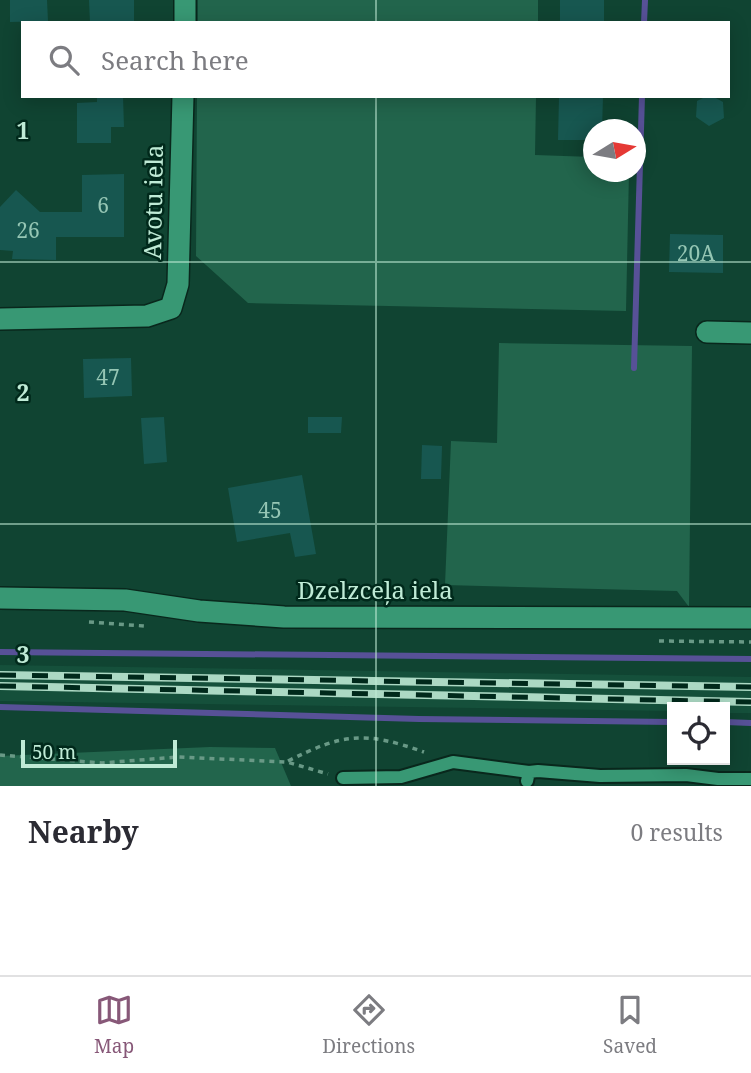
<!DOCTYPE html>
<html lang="en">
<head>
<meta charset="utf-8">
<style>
  :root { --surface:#fff; --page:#f2f2f3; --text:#2b2b33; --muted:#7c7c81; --line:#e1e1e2; --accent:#875878 }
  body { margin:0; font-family:"Noto Serif",serif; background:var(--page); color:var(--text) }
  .controls { position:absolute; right:21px; bottom:21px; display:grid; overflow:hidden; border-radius:0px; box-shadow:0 4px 18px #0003 }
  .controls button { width:63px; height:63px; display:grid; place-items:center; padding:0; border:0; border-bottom:2px solid var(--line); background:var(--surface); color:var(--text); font:35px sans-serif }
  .compass { position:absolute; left:583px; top:119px; width:63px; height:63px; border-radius:50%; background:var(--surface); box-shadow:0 4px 18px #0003; rotate:79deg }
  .scale { position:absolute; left:21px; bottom:18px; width:156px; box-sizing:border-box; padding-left:7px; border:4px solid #bfebd6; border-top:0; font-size:19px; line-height:24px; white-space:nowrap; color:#bfebd6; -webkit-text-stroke:5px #00291b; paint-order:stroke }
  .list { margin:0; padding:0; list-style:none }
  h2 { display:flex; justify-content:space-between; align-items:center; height:91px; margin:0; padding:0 28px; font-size:30px }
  h2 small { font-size:23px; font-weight:400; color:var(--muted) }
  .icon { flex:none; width:38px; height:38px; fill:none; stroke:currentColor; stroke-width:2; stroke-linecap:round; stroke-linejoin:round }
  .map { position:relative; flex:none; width:751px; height:786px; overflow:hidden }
  .search { position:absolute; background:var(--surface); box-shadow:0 4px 18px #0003; left:21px; right:21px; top:21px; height:77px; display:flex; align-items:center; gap:18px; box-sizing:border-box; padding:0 24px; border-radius:0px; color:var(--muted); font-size:26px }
  .sheet { height:189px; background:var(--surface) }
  nav { display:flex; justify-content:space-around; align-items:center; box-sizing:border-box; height:98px; border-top:2px solid var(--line); background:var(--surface); font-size:19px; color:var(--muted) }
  nav a { display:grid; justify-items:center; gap:4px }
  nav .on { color:var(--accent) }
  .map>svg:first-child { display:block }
  .built { fill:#15503b }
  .green { fill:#22654c }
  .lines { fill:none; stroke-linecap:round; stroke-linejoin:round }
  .stream { stroke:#575197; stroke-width:6 }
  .building { fill:#175750 }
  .lane-casing { stroke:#09271c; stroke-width:16 }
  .street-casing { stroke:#09271c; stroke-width:24 }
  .path { stroke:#699986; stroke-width:3.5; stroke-dasharray:5 5; stroke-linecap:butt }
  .lane { stroke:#389874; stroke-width:12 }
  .street { stroke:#389874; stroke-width:21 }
  .rail-casing { stroke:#acd9c4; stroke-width:8 }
  .rail { stroke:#00291b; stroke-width:5; stroke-dasharray:16; stroke-linecap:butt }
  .grid { fill:none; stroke:#bfebd6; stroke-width:2; stroke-opacity:0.55 }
  .labels { text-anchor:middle; stroke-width:5; stroke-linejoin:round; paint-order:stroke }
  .number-label { font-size:21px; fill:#95c6b4 }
  .street-label { font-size:24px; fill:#bfebd6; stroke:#00291b }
  .grid-label { font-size:23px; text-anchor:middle; font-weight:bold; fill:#bfebd6; stroke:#00291b; stroke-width:5; stroke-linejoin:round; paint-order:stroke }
</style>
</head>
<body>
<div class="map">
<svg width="751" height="786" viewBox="0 0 751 786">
  <rect width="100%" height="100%" fill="#104432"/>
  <!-- built -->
  <path class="built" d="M 0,665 L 751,677 L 751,713 L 725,713 L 725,707 L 672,707 L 672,711 L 0,701 Z"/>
  <!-- green -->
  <g class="green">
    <rect x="198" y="0" width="340" height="23"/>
    <path d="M 197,96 L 536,96 L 535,155 L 593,157 L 594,172 L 629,172 L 626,311 L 248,303 L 196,256 Z"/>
    <path d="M 499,343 L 692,346 L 689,607 L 677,591 L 445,585 L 451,441 L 497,443 Z"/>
    <path d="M 210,747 L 275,748 L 291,786 L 0,786 L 0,756 Z"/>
  </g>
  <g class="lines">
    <!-- stream -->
    <g class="stream">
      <path d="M 644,23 L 645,0"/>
      <path d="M 634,368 L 642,96"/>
      <path d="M 0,652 L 751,659"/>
      <path d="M 0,707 L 419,719 L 672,722"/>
      <path d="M 725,722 L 751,723"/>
    </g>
  </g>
  <!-- building -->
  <g class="building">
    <path d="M 10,0 L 47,0 L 48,21 L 10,22 Z"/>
    <path d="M 89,0 L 134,0 L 134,23 L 90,23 Z"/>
    <rect x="560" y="0" width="44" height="23"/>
    <path d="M 97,96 L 123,96 L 124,127 L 111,127 L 111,143 L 77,143 L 77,103 L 97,102 Z"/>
    <path d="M 559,96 L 603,96 L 602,130 L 593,130 L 593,140 L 558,140 Z"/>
    <path d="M 707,96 L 712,96 L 723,102 L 724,118 L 709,126 L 696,117 L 697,101 Z"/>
    <path d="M 124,174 L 124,237 L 56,237 L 56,260 L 12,259 L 13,251 L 0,250 L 0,207 L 16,190 L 40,212 L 82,212 L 82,175 Z"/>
    <path d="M 670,234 L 723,235 L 723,273 L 669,272 Z"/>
    <path d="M 131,358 L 132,396 L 84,398 L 83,359 Z"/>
    <path d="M 164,417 L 167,462 L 144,464 L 141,418 Z"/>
    <path d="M 308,417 L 342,417 L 341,433 L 308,433 Z"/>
    <path d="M 422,445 L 442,446 L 441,479 L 421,479 Z"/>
    <path d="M 302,475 L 316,554 L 295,557 L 290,533 L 237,542 L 228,488 Z"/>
  </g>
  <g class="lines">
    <defs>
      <g id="lane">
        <path d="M 343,778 L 401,777 L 453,762 L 529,772"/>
        <path d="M 527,781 L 529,772 L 538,771 L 600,776 L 686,775 L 718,779 L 751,779"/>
      </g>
      <g id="street">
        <path d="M 185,23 L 185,0"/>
        <path d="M 0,319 L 147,316 L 171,308 L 178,284 L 183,96"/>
        <path d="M 707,332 L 751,333"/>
        <path d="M 0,598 L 125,600 L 199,611 L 284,617 L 751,618"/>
      </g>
    </defs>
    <!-- lane casing -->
    <use href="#lane" class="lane-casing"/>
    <!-- street casing -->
    <use href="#street" class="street-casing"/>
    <!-- path -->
    <g class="path">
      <path d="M 89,622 L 144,626"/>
      <path d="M 659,641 L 751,642"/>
      <path d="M 0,755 L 102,763 L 178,757 L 287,762 L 328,774"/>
      <path d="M 288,761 C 344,733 365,731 424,752"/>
    </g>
    <!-- lane -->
    <use href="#lane" class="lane"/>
    <!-- street -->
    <use href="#street" class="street"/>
    <defs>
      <g id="rail">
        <path d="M 0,675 L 751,687"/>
        <path d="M 0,686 L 751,702"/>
      </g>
    </defs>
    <!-- rail casing -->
    <use href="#rail" class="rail-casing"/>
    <!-- rail -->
    <use href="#rail" class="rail"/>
  </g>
  <!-- grid -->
  <path class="grid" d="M 376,0 L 376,23M 376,96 L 376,786M 0,262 L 751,262M 0,524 L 751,524"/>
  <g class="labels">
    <!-- number labels -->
    <g class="number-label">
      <text x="103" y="213">6</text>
      <text x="28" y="238">26</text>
      <text x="696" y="261">20A</text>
      <text x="108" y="385">47</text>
      <text x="270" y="518">45</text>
    </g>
    <!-- street labels -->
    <g class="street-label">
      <text transform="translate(154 202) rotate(-89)" y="8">Avotu iela</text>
      <text x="375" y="599">Dzelzceļa iela</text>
    </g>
  </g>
  <g class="grid-label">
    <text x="23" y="139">1</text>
    <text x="23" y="401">2</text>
    <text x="23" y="663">3</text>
  </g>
</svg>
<div class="controls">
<button><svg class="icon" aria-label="locate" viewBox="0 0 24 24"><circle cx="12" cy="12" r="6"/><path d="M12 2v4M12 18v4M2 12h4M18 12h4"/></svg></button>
</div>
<svg class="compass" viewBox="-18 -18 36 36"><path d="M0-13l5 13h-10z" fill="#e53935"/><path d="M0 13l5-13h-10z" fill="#7c7c81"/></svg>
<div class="scale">50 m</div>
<div class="search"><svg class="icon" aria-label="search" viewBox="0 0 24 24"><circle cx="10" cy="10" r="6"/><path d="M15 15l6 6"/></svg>Search here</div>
</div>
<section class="sheet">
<h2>Nearby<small>0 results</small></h2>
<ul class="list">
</ul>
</section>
<nav>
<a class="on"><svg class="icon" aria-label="map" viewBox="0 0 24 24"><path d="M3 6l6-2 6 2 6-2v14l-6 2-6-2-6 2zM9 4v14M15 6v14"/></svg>Map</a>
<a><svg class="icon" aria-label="directions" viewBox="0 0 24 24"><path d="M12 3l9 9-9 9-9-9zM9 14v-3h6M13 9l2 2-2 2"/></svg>Directions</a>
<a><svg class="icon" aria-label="saved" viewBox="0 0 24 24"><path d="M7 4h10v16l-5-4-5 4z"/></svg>Saved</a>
</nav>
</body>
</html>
